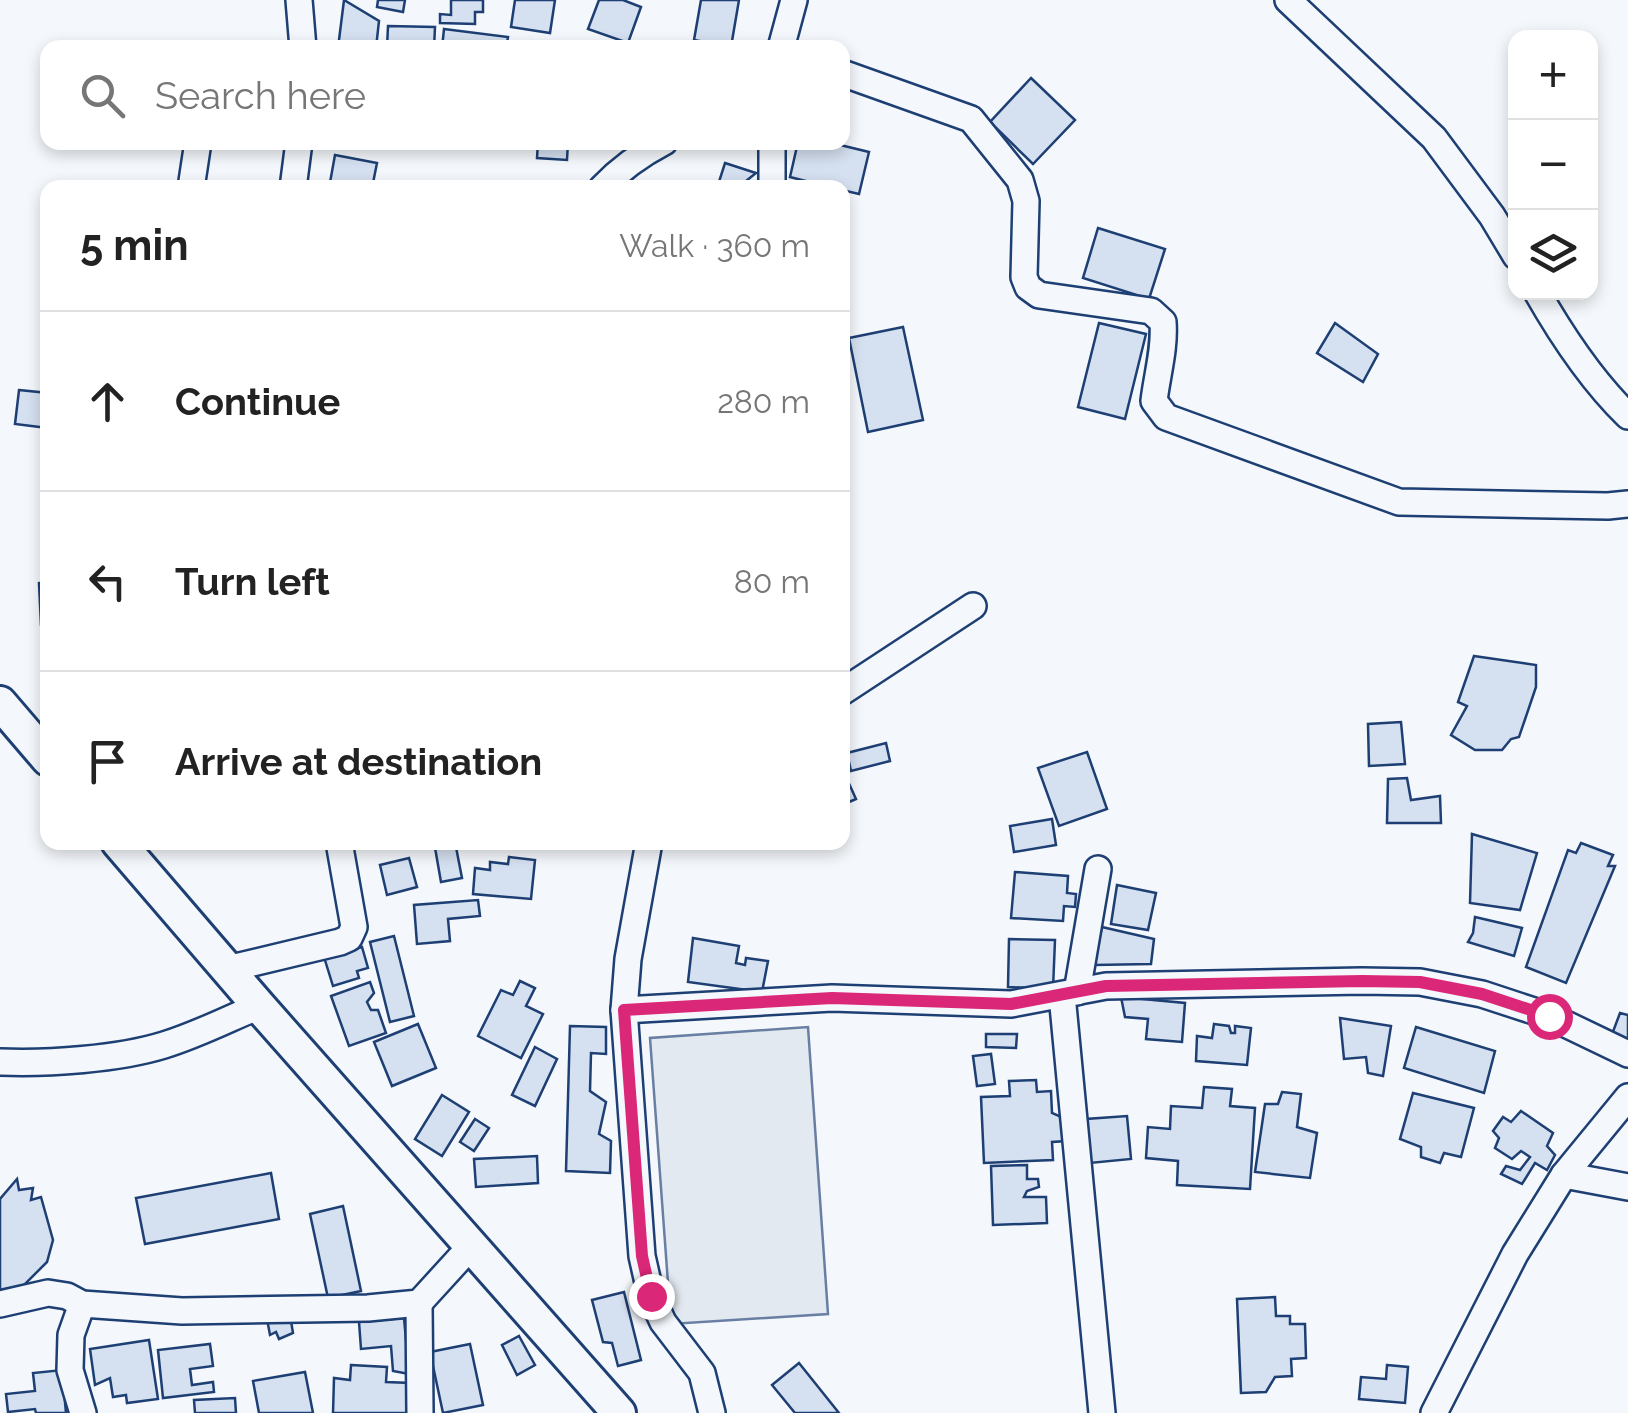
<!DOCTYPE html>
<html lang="en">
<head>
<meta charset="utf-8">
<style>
  :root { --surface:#fff; --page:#f2f2f2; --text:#222; --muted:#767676; --line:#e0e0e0 }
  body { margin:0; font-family:Raleway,sans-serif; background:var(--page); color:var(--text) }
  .controls { position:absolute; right:30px; top:30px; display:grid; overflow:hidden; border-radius:20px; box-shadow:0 5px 15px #0003 }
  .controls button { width:90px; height:90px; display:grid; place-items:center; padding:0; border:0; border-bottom:2px solid var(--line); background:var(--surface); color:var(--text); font:50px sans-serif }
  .stop { position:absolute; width:30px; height:30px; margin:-22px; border:8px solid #db2777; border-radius:50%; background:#fff }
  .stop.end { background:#db2777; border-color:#fff; box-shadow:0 2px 10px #0008 }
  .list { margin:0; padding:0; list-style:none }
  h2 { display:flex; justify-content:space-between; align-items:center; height:130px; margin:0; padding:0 40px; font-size:42px }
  h2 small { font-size:32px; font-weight:400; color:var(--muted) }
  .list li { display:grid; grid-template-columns:65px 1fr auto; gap:30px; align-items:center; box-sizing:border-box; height:180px; padding:0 40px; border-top:2px solid var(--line) }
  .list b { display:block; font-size:38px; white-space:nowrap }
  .list em { font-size:32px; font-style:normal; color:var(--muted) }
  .icon { flex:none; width:55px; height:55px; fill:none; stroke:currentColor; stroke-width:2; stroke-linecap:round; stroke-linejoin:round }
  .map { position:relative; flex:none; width:1628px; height:1413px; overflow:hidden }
  .search { position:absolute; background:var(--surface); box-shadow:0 5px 15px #0003; left:40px; top:40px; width:810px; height:110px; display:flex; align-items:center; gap:25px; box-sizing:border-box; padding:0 35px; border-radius:20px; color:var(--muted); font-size:38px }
  .panel { position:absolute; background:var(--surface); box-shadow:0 5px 15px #0003; left:40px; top:180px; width:810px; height:670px; border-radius:20px }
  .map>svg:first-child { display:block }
  .green { fill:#e3e9f0; stroke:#687fa3; stroke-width:2.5 }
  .building { fill:#d5e0f0; stroke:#1d3f73; stroke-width:2.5 }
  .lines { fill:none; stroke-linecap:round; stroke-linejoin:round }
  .minor-casing { stroke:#1d3f73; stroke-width:30 }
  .major-casing { stroke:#1d3f73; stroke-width:38 }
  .minor { stroke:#f4f7fb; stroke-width:25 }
  .major { stroke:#f4f7fb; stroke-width:32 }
  .route { stroke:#db2777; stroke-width:12 }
</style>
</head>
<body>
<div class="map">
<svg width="1628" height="1413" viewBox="0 0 1628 1413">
  <rect width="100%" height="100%" fill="#f4f7fb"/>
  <!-- green -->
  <path class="green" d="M 808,1027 L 828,1314 L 671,1324 L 650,1038 Z"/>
  <!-- building -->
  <g class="building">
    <path d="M 344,0 L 379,21 L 376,48 L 338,48 Z"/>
    <path d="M 378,0 L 405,0 L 403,12 L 377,7 Z"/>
    <path d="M 451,0 L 483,0 L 483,12 L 475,12 L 475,24 L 440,23 L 440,14 L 451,15 Z"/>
    <path d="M 515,0 L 555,0 L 550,33 L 511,27 Z"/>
    <path d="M 599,0 L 623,0 L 641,7 L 628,43 L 588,29 Z"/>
    <path d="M 701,0 L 739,0 L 731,47 L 694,40 Z"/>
    <path d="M 388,26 L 435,27 L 434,48 L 387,48 Z"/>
    <path d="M 444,29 L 508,37 L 506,48 L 442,48 Z"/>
    <path d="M 1031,78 L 1075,120 L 1033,164 L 990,122 Z"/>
    <path d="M 538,142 L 568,142 L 567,160 L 537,158 Z"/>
    <path d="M 798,142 L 828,142 L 869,152 L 859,194 L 842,190 L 842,188 L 833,188 L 790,177 Z"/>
    <path d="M 335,155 L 377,163 L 372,188 L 329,188 Z"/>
    <path d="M 725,163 L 756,173 L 746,181 L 765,185 L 764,188 L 717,188 Z"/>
    <path d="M 1098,228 L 1165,249 L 1149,299 L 1083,278 Z"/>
    <path d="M 1099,323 L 1146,334 L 1125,419 L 1078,407 Z"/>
    <path d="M 1335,323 L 1378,354 L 1363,382 L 1317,353 Z"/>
    <path d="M 903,327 L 923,420 L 868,432 L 849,338 Z"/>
    <path d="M 19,390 L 48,393 L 48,428 L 15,424 Z"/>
    <path d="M 48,582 L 48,625 L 41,625 L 39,583 Z"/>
    <path d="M 1474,656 L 1536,665 L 1536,687 L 1519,737 L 1511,739 L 1502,750 L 1475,750 L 1451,735 L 1467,706 L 1458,702 Z"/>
    <path d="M 1401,722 L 1405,764 L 1369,766 L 1368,724 Z"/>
    <path d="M 886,743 L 890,761 L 851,771 L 847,753 Z"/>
    <path d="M 1087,752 L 1107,809 L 1059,826 L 1038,768 Z"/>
    <path d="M 842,768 L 856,799 L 842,805 Z"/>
    <path d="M 1407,778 L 1411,800 L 1440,796 L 1441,823 L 1387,823 L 1388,779 Z"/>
    <path d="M 1052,819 L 1056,845 L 1014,852 L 1010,826 Z"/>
    <path d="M 1472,834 L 1537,853 L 1520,910 L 1470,903 Z"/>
    <path d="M 434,842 L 455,842 L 462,878 L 441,882 Z"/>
    <path d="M 1581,843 L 1613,855 L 1608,866 L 1615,866 L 1566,983 L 1526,967 L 1568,850 L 1576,853 Z"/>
    <path d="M 509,857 L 535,860 L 531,899 L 473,894 L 475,868 L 490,870 L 490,862 L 508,864 Z"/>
    <path d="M 409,858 L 417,887 L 387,895 L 380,865 Z"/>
    <path d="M 1015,872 L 1068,876 L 1067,893 L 1076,894 L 1075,907 L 1064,906 L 1063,921 L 1011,918 Z"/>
    <path d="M 1117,885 L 1156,893 L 1148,930 L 1111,924 Z"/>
    <path d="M 478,900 L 480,916 L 448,919 L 450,941 L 417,944 L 414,905 Z"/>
    <path d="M 1475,917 L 1522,928 L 1514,956 L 1468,942 L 1473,933 Z"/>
    <path d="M 1102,927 L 1154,939 L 1151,964 L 1094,965 Z"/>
    <path d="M 394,936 L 414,1016 L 390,1022 L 370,942 Z"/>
    <path d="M 693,938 L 739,946 L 736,963 L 745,965 L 746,958 L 768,961 L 762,992 L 688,982 Z"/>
    <path d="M 1009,939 L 1055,940 L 1053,989 L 1008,987 Z"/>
    <path d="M 362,947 L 368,968 L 357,971 L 359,978 L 333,986 L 324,957 Z"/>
    <path d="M 520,981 L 535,988 L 526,1006 L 543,1014 L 521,1058 L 478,1036 L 501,990 L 513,995 Z"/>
    <path d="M 370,982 L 374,993 L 367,1002 L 371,1010 L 378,1010 L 386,1033 L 349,1046 L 331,996 Z"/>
    <path d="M 1121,997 L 1185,1003 L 1182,1042 L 1146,1039 L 1148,1019 L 1125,1017 Z"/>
    <path d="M 1620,1013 L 1628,1015 L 1628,1043 L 1611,1037 Z"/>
    <path d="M 1340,1018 L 1391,1026 L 1383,1076 L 1368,1073 L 1366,1057 L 1344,1059 Z"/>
    <path d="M 418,1024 L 436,1068 L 392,1086 L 374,1042 Z"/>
    <path d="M 1214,1024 L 1229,1026 L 1231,1033 L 1235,1033 L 1235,1026 L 1251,1028 L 1247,1065 L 1196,1061 L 1197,1036 L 1212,1038 Z"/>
    <path d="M 570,1026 L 606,1027 L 606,1054 L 591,1053 L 590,1091 L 606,1102 L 599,1134 L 611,1141 L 610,1173 L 566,1171 Z"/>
    <path d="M 1416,1027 L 1495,1051 L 1484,1093 L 1404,1068 Z"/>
    <path d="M 986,1034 L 1017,1034 L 1016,1048 L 986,1047 Z"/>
    <path d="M 535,1047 L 557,1059 L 535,1106 L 512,1095 Z"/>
    <path d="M 991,1054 L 995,1084 L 977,1086 L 973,1056 Z"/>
    <path d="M 1036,1080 L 1037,1092 L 1051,1091 L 1052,1113 L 1066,1119 L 1067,1141 L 1052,1142 L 1053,1160 L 984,1163 L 981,1097 L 1010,1096 L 1009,1081 Z"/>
    <path d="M 1204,1087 L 1232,1089 L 1230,1106 L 1255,1108 L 1250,1189 L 1177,1185 L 1178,1161 L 1146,1158 L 1148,1127 L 1170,1129 L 1171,1106 L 1202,1108 Z"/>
    <path d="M 1282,1092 L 1301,1094 L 1297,1127 L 1317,1133 L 1310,1178 L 1255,1172 L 1265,1104 L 1278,1104 Z"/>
    <path d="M 1413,1093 L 1474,1108 L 1461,1157 L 1444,1153 L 1440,1163 L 1421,1157 L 1421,1147 L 1400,1139 Z"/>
    <path d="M 442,1095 L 469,1112 L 442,1156 L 415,1139 Z"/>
    <path d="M 1521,1111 L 1553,1133 L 1547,1146 L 1555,1155 L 1547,1170 L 1535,1163 L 1522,1184 L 1501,1174 L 1506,1166 L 1520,1170 L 1530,1157 L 1521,1151 L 1512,1159 L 1495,1148 L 1499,1138 L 1493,1131 L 1503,1117 L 1511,1122 Z"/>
    <path d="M 1127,1116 L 1131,1159 L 1090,1163 L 1086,1119 Z"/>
    <path d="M 475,1119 L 489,1128 L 474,1151 L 460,1142 Z"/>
    <path d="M 537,1156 L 538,1183 L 476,1187 L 474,1159 Z"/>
    <path d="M 1027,1165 L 1027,1179 L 1038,1179 L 1039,1187 L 1027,1191 L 1024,1197 L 1046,1197 L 1047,1223 L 993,1225 L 991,1166 Z"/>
    <path d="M 271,1173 L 279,1219 L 145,1244 L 136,1198 Z"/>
    <path d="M 17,1179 L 19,1190 L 33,1188 L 31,1200 L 41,1197 L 53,1240 L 47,1262 L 12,1297 L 0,1296 L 0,1199 Z"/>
    <path d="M 343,1206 L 361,1291 L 328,1298 L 310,1214 Z"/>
    <path d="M 624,1292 L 641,1360 L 618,1366 L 612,1343 L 603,1342 L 592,1300 Z"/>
    <path d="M 1275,1297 L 1276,1316 L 1290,1316 L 1290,1324 L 1305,1324 L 1306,1358 L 1291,1359 L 1292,1376 L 1275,1377 L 1266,1392 L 1241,1393 L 1237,1299 Z"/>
    <path d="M 290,1315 L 293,1333 L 279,1339 L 276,1332 L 270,1335 L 267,1319 Z"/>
    <path d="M 404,1318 L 409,1374 L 393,1371 L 391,1346 L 361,1349 L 359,1322 Z"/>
    <path d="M 519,1336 L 535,1365 L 517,1375 L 502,1345 Z"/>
    <path d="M 149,1340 L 158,1399 L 127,1403 L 126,1395 L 113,1397 L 110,1378 L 95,1385 L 90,1349 Z"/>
    <path d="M 210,1344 L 213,1366 L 190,1369 L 192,1385 L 213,1382 L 214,1392 L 163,1398 L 158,1350 Z"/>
    <path d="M 470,1344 L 483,1405 L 443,1413 L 430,1352 Z"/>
    <path d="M 799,1363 L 839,1413 L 795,1413 L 772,1385 Z"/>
    <path d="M 351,1365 L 387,1367 L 386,1382 L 411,1383 L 409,1413 L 333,1413 L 334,1378 L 350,1380 Z"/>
    <path d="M 1387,1365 L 1408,1367 L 1405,1403 L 1359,1399 L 1361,1377 L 1386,1379 Z"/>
    <path d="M 62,1370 L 66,1413 L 36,1413 L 35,1409 L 8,1412 L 6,1394 L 35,1391 L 33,1373 Z"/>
    <path d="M 305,1372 L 313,1413 L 259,1413 L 253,1381 Z"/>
    <path d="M 235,1398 L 236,1413 L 195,1413 L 194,1400 Z"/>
  </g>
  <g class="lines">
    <defs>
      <g id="minor">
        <path d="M 299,0 L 303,48"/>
        <path d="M 1288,0 L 1434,138 L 1492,216 L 1516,256"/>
        <path d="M 781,48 L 794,0"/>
        <path d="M 842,73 L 971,119 L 1020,180 L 1026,201 L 1024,277 L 1028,287 L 1039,295 L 1151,311 L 1163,322 C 1165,349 1157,375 1154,401 L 1166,417 L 1399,502 L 1608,506 L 1628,504"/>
        <path d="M 772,142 L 772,188"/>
        <path d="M 191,188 L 198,142"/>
        <path d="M 293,188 L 299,142"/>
        <path d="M 602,188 C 620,169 641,154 664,142"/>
        <path d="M 1537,292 C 1562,336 1592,381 1628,416"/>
        <path d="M 842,692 L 973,606"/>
        <path d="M 649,842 L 628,959 L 624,1010 L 642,1256 L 651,1296 L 663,1322 L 702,1373 L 712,1413"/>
        <path d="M 227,969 L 340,942 L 349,938 L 354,927 L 339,842"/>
        <path d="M 1077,992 L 1098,869"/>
        <path d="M 1062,995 L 1102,1413"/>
        <path d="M 624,1010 L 832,998 L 1011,1004 L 1106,986 L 1362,981 L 1420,982 L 1482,994 L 1549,1016 L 1628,1054"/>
        <path d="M 0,1062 C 47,1064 119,1059 164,1045 C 197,1035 228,1019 259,1006"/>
        <path d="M 1564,1175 L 1628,1187"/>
        <path d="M 419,1303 L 420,1413"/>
        <path d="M 0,1304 L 48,1293 L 67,1296 L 82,1304 L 182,1311 L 368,1308 L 419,1303 L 471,1246"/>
        <path d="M 82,1304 L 71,1335 L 70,1370 L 83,1413"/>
        <path d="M 1434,1413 L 1515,1254 L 1564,1175 L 1628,1097"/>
      </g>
      <g id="major">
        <path d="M 0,703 L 48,759"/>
        <path d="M 118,842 L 259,1006 L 619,1413"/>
      </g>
    </defs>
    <!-- minor casing -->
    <use href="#minor" class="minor-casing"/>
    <!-- major casing -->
    <use href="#major" class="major-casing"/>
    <!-- minor -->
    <use href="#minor" class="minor"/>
    <!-- major -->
    <use href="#major" class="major"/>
  </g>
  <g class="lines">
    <!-- route -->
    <path class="route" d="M 651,1296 L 642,1256 L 624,1010 L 832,998 L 1011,1004 L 1106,986 L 1362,981 L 1420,982 L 1482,994 L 1549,1016"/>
  </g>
</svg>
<div class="controls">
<button>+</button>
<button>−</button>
<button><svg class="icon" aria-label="layers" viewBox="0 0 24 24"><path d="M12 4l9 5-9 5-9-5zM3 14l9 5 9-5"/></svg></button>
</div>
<div class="stop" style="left:1549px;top:1016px"></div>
<div class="stop end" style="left:651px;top:1296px"></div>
<div class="search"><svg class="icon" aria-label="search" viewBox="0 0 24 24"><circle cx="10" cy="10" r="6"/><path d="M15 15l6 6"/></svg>Search here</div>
<section class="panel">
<h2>5 min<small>Walk · 360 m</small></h2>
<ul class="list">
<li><svg class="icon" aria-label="ahead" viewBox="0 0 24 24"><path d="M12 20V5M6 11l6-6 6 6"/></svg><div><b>Continue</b></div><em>280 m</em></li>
<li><svg class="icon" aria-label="left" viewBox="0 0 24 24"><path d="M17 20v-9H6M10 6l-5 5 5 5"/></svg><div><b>Turn left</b></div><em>80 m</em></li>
<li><svg class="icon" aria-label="arrive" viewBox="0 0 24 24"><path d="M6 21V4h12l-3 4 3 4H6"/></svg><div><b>Arrive at destination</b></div></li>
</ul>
</section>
</div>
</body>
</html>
